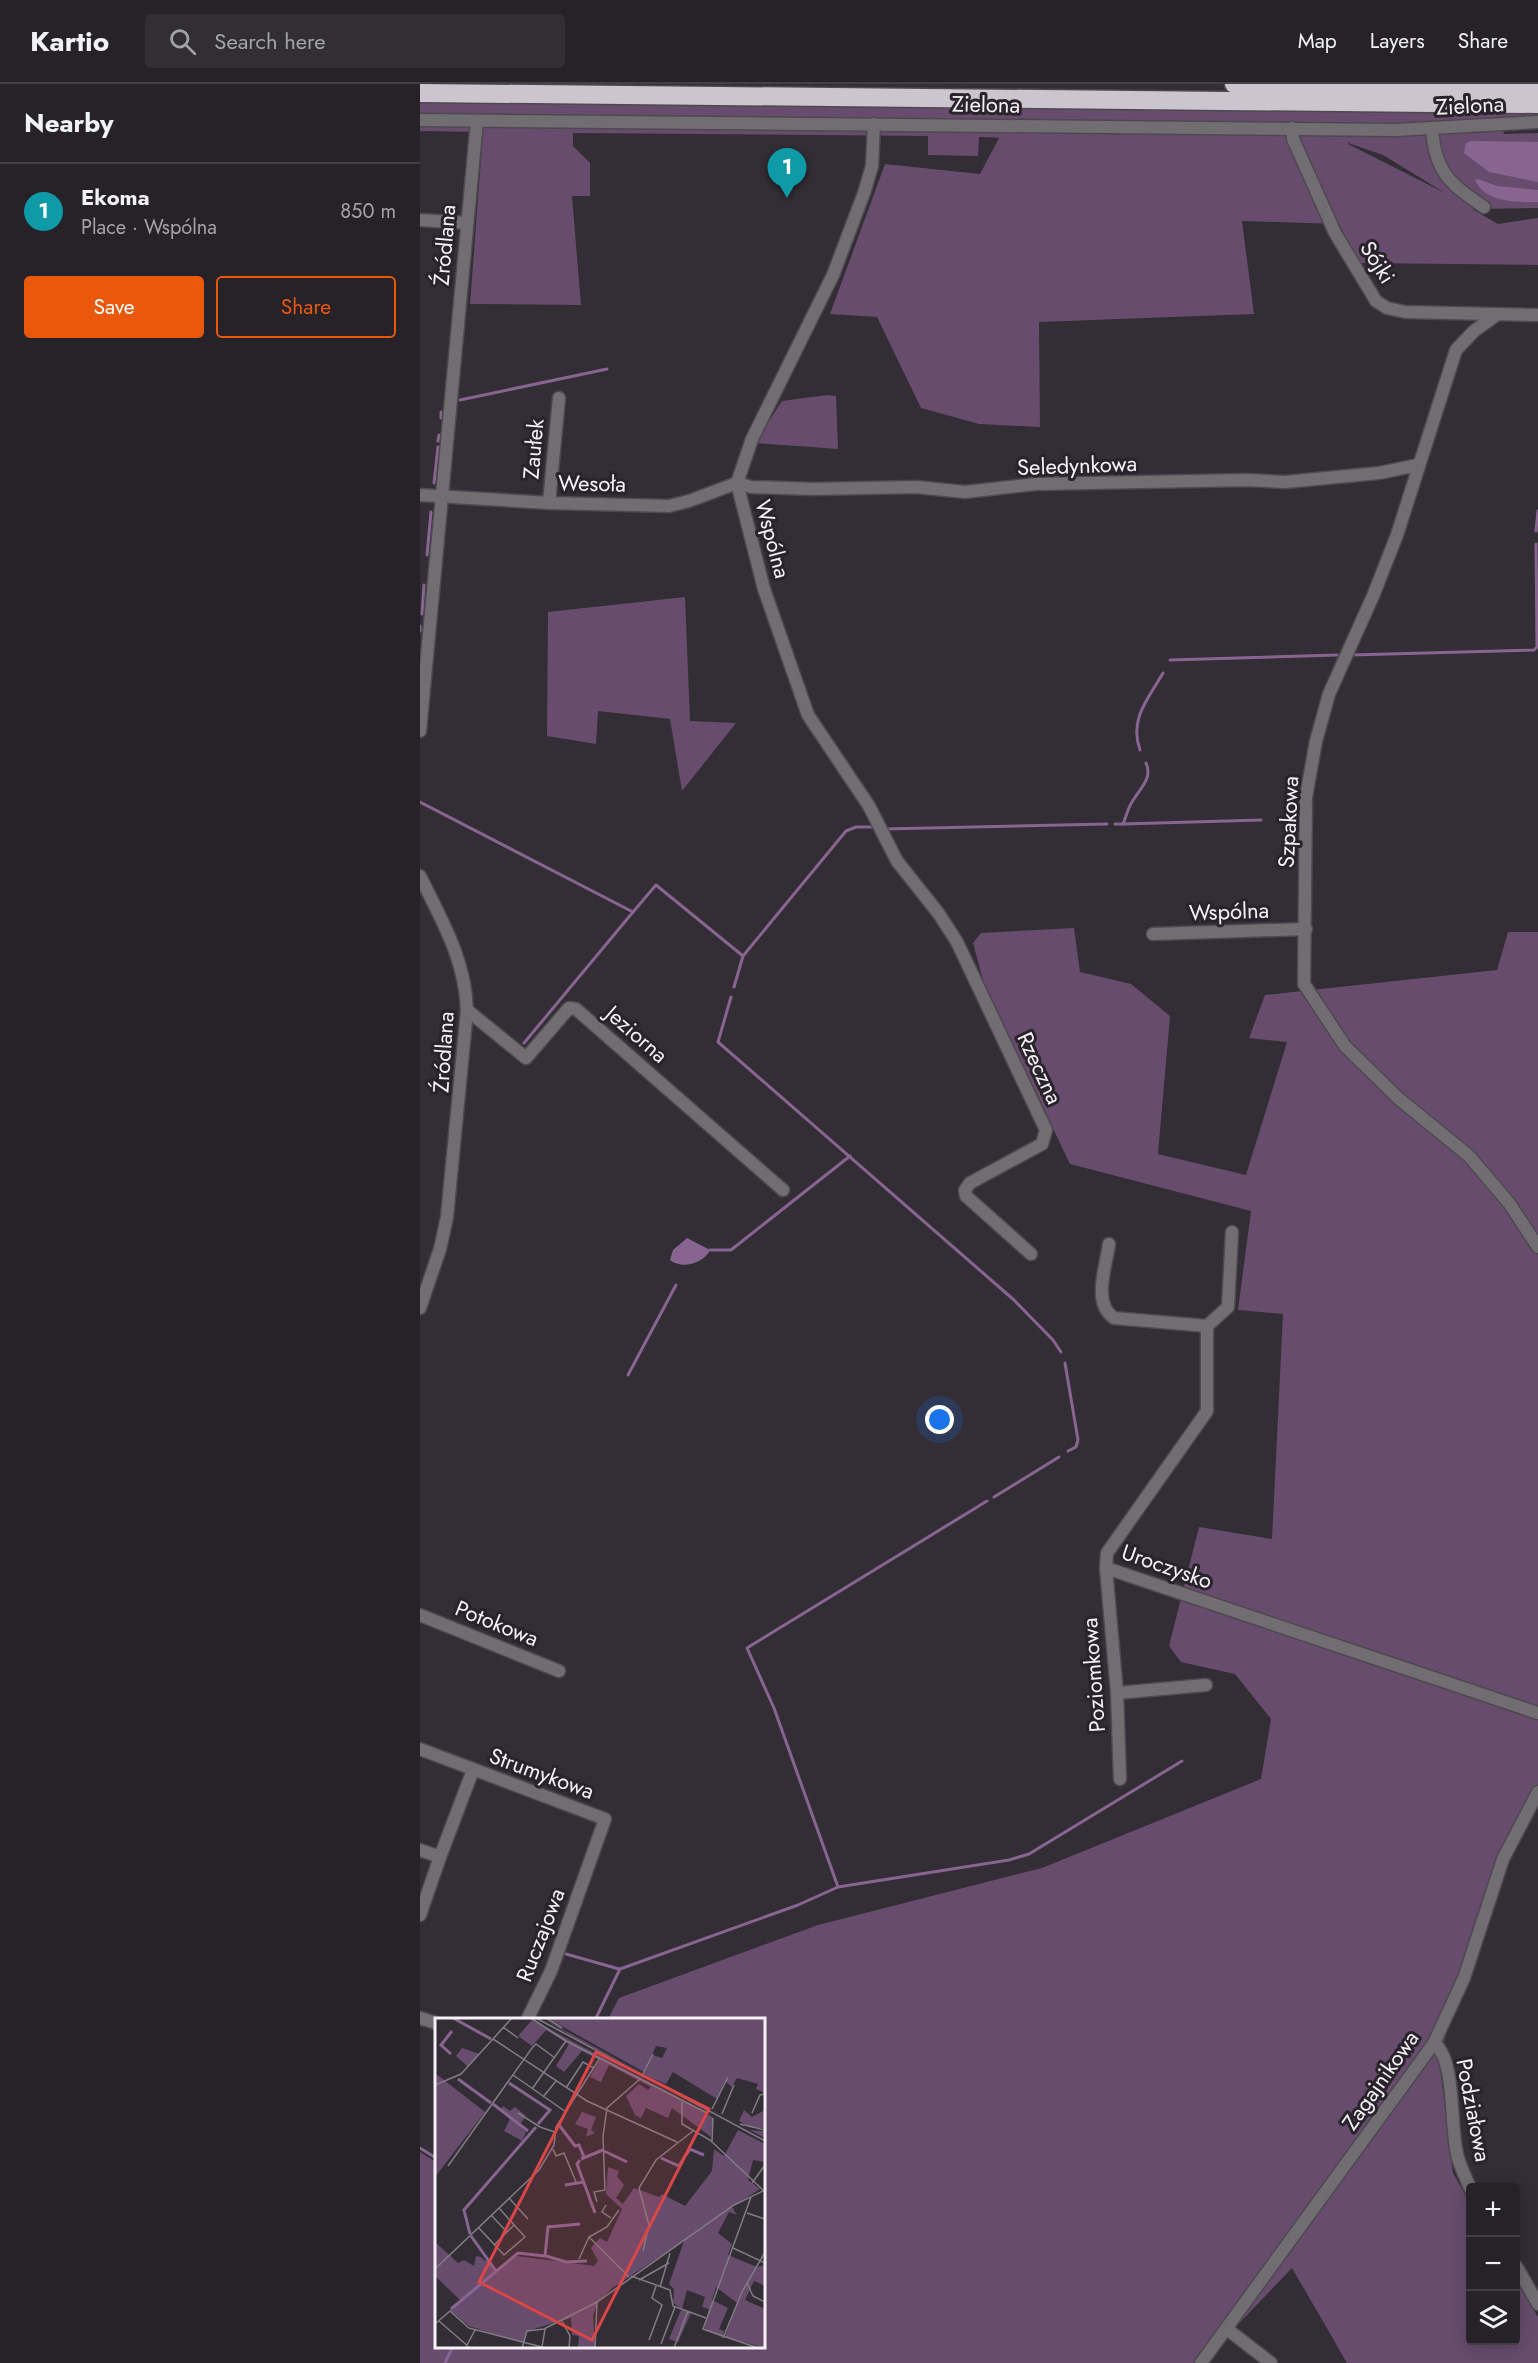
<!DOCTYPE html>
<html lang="en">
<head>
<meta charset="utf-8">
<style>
  :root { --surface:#262228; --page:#322f34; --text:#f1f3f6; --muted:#a4a4a8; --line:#423f45; --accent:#ea580c }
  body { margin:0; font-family:Jost,sans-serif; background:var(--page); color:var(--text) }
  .controls { position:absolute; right:18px; bottom:18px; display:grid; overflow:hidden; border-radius:6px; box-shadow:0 3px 15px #0003 }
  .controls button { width:54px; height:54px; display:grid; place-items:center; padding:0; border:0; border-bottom:2px solid var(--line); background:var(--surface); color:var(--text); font:30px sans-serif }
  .you { position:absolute; left:520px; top:1336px; width:21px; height:21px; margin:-15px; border:4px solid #fff; border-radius:50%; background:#1a73e8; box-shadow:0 0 0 9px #1a73e833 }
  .badge { display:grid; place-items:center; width:39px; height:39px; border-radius:50%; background:var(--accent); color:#fff; font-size:20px; font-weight:700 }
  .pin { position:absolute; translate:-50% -50px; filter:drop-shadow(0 2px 3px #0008) }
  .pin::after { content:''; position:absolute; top:32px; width:21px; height:18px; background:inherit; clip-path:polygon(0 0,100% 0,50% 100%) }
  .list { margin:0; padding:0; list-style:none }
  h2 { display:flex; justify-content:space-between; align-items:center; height:78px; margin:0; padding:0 24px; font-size:26px }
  h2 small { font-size:20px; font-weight:400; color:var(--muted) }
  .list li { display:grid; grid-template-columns:39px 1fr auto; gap:18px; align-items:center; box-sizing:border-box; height:96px; padding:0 24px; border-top:2px solid var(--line) }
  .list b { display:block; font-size:22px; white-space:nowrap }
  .list p { margin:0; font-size:20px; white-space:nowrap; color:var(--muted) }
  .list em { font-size:20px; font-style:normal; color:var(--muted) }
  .actions { display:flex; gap:12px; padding:18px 24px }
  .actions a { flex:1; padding:14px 0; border:2px solid var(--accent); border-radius:6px; text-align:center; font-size:21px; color:var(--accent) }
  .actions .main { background:var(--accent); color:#fff }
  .icon { flex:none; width:33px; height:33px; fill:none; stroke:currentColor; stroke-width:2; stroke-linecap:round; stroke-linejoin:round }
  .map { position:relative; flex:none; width:1118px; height:2279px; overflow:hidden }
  header { display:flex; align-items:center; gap:36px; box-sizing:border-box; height:84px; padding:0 30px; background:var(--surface); border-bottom:2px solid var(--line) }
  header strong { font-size:28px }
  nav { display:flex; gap:33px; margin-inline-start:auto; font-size:21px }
  .search { width:420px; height:54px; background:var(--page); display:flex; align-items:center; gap:15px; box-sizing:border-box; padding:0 21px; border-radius:6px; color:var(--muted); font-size:22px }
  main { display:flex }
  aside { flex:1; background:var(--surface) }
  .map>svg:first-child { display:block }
  .green { fill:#674c6d; fill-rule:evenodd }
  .water { fill:#886591 }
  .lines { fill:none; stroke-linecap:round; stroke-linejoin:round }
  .stream { stroke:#886591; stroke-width:3 }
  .minor-casing { stroke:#4e4950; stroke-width:15 }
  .highway-casing { stroke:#4e4950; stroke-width:21 }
  .minor { stroke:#716e72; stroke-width:12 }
  .highway { stroke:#ccc4ce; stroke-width:18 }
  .labels { text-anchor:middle; stroke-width:6; stroke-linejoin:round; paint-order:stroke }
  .street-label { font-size:22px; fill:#f6f2f7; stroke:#29232b }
  .inset-river { fill:none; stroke:#886591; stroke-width:3 }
  .inset-road { fill:none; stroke:#817c83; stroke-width:1.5 }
  .view { fill:#db4647; fill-opacity:0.15; stroke:#db4647; stroke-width:3 }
  .inset-edge { fill:none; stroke:#f6f2f7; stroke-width:3 }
</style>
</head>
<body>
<header>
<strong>Kartio</strong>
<div class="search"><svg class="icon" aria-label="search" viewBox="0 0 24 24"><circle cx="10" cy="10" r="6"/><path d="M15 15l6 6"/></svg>Search here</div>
<nav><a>Map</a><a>Layers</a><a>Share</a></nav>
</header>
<main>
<aside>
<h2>Nearby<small></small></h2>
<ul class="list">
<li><span class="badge" style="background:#0f9aa8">1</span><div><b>Ekoma</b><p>Place · Wspólna</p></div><em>850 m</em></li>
</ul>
<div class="actions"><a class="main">Save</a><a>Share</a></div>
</aside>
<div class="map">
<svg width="1118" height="2279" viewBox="0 0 1118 2279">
  <rect width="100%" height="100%" fill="#332d35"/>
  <!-- green -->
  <g class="green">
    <path d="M 0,17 L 1118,30 L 1118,32 L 1081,34 L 1084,50 L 1118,49 L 1118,124 L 1052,125 L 1078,140 L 1118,134 L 1118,181 L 939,179 L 919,140 L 822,137 L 834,230 L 619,238 L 620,343 L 559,340 L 501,324 L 457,233 L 410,230 L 465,80 L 560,90 L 579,54 L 587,54 L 559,53 L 558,72 L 508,71 L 508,52 L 153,49 L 153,62 L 170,79 L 170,112 L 152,112 L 161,221 L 50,220 L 63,48 L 0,47 ZM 928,59 L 963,71 L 1025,109 L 928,60 Z"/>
    <path d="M 407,311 L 416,312 L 418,365 L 335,359 L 362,317 Z"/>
    <path d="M 265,513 L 270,637 L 316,639 L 262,707 L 250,635 L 178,627 L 176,660 L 127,652 L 128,528 Z"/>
    <path d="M 654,844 L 660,888 L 711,900 L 750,932 L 738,1070 L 826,1091 L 867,958 L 829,954 L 845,911 L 1077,886 L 1088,848 L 1118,848 L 1118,1705 L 1072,1789 L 1019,1975 L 1033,2089 L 1050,2119 L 1050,2256 L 1096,2256 L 1096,2195 L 1118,2233 L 1118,2279 L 927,2279 L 872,2184 L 781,2279 L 0,2279 L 0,2068 L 16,2078 L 16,2262 L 344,2262 L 344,1936 L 188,1935 L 199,1914 L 398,1841 L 622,1784 L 841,1695 L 851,1635 L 815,1590 L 761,1578 L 749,1562 L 779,1443 L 852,1455 L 863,1230 L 818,1226 L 831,1127 L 650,1080 L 564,900 L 553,859 L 561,849 Z"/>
  </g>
  <!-- water -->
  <g class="water">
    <path d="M 1051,57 L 1118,58 L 1118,98 L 1069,88 L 1044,69 L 1046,59 Z"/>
    <path d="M 1058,95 L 1077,102 L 1118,106 L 1118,118 C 1097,118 1065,119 1055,96 Z"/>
    <path d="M 267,1154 L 290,1166 C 284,1179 262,1186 250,1176 L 253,1166 Z"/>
  </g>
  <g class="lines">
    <!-- stream -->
    <g class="stream">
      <path d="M 40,316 L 187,285"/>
      <path d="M 21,334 L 21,328"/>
      <path d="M 18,357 L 19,351"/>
      <path d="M 14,399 L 18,363"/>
      <path d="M 1116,447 L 1118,427"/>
      <path d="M 7,471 L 11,428"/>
      <path d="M 2,530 L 4,501"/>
      <path d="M 0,547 L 0,542"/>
      <path d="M 932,571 L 1114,566 L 1117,563 L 1116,460"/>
      <path d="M 750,576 L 917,571"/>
      <path d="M 720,666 C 709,635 728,615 743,589"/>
      <path d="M 0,718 L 213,828 L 236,801 L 323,872"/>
      <path d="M 695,740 L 703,740 C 706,733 708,724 712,718 C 720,704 733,695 726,679"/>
      <path d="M 703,740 L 841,736"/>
      <path d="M 464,745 L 687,740"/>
      <path d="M 314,903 L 323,872 L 426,747 L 436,743 L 454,743"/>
      <path d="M 311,913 L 298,958 L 594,1216 L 633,1256 L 641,1268"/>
      <path d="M 104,959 L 213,828"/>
      <path d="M 290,1166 L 311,1166 L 430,1072"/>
      <path d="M 645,1279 L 658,1356 L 656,1363 L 648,1367"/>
      <path d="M 208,1291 L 256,1201"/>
      <path d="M 574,1413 L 639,1373"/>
      <path d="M 418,1803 L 589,1776 L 609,1770 L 762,1677"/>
      <path d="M 146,1870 L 199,1885"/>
      <path d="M 175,1936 L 200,1885 L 378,1821 L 418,1803 L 354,1624 L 327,1564 L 567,1417"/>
      <path d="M 0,2064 L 16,2074"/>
      <path d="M 25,2279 L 33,2262"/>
    </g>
    <defs>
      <g id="minor">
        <path d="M 0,36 L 976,46 L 1118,38"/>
        <path d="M 454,40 L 452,82 L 444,109 L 413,191 L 332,355 L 317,399 L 344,505 L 388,631 L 449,722 L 477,777 L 519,830 L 537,858 L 626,1046 L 622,1060 L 550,1099 L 545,1106 L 546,1112 L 611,1170"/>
        <path d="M 872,44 L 873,55 L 915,149 L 956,217 L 967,224 L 985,228 L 1118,231"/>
        <path d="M 1012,45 C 1015,88 1030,100 1064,123"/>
        <path d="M 0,136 L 47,139"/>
        <path d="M 1075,232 L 1054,247 L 1036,266 L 977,451 L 953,512 L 909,610 L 896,657 L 886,713 L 884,900 L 925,962 L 978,1014 L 1049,1072 L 1089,1119 L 1118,1163"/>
        <path d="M 0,411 L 129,419 L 249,422 L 269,417 L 317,399 L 331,403 L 393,405 L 496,403 L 545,408 L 616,400 L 827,396 L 865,398 L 959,389 L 998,381"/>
        <path d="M 129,419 L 139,314"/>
        <path d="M 0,647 L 57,37"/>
        <path d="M 0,792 C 22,837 45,875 47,926 L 27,1133 L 20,1165 L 0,1224"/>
        <path d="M 733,850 L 886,845"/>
        <path d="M 47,926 L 106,974 L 149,924 L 156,925 L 363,1106"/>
        <path d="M 812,1148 L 808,1223 L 787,1242 L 787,1327 L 687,1469 L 686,1484 L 1118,1629"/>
        <path d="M 689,1160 C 686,1183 672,1219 694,1234 L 787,1242"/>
        <path d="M 686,1484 L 697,1609 L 700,1695"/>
        <path d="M 0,1531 L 139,1587"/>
        <path d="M 697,1609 L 786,1601"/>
        <path d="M 0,1665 L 185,1735 L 131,1887 L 107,1936"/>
        <path d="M 0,1766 L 20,1773 L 53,1686"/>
        <path d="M 0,1831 L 20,1773"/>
        <path d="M 0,1934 L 16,1939"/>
        <path d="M 1014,1959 C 1037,1977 1029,2044 1038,2074 C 1041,2084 1046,2094 1050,2104"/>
        <path d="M 1096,2182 L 1118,2220"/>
        <path d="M 807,2245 L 851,2279"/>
        <path d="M 781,2279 L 1014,1959 L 1044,1894 L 1083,1775 L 1118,1708"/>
      </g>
      <g id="highway">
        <path d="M 814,0 L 1118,3"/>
        <path d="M 0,9 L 1118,20"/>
      </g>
    </defs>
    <!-- minor casing -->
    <use href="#minor" class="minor-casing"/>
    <!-- highway casing -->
    <use href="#highway" class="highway-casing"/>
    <!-- minor -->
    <use href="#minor" class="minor"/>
    <!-- highway -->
    <use href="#highway" class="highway"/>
  </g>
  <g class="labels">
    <!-- street labels -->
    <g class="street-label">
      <text transform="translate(566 20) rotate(1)" y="8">Zielona</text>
      <text transform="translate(1050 21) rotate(-3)" y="8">Zielona</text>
      <text transform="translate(24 161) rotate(-85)" y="8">Źródlana</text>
      <text transform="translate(958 178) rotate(58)" y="8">Sójki</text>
      <text transform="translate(113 365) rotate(-85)" y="8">Zaułek</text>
      <text transform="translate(657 381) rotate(-2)" y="8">Seledynkowa</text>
      <text transform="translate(172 399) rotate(1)" y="8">Wesoła</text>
      <text transform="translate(353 455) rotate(75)" y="8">Wspólna</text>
      <text transform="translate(868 738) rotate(-87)" y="8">Szpakowa</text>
      <text transform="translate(809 827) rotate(-2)" y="8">Wspólna</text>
      <text transform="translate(217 950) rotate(41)" y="8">Jeziorna</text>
      <text transform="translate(23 968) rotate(-86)" y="8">Źródlana</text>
      <text transform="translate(620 984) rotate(65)" y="8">Rzeczna</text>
      <text transform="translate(747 1482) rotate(19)" y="8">Uroczysko</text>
      <text transform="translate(77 1539) rotate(22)" y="8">Potokowa</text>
      <text transform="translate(673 1591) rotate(-94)" y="8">Poziomkowa</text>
      <text transform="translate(122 1689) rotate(20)" y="8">Strumykowa</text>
      <text transform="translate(120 1851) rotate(-69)" y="8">Ruczajowa</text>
      <text transform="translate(960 1996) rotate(-55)" y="8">Zagajnikowa</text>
      <text transform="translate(1054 2026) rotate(79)" y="8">Podziałowa</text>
    </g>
  </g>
  <!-- overview -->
  <g transform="translate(15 1934)">
    <rect width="330" height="330" fill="#332d35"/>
    <path d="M 107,0 L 209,56 L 218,37 L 227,40 L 232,30 L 221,28 L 209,54 L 112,0 L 330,0 L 330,75 L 321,71 L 323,66 L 302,60 L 297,69 L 290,63 L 282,81 L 238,54 L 231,66 L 217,60 L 315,112 L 330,113 L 330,120 L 140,20 ZM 97,2 L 277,97 L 268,95 L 278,99 L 276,119 L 237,90 L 233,100 L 211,90 L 206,100 L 200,97 L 191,78 L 204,66 L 213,72 L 216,69 L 174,47 L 166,64 L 155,59 L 165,42 L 147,33 L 129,54 L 121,48 L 134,26 L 111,12 L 97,28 L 83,18 ZM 27,30 L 45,36 L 33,49 L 21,38 ZM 0,55 L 50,94 L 0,159 ZM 68,88 L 75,93 L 80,89 L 91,98 L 84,108 L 91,114 L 87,123 L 69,113 L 75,101 L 65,93 ZM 309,92 L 317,99 L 330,92 L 330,110 L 317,110 L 304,103 ZM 147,94 L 161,99 L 156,112 L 160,115 L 151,119 L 153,111 L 140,106 ZM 303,112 L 330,126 L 329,144 L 318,142 L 313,162 L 325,171 L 297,189 L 302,197 L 294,194 L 283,215 L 297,226 L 293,237 L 322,249 L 330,247 L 330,268 L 319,263 L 310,282 L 330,291 L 330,330 L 290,319 L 302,285 L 281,269 L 277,282 L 293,290 L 284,311 L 289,313 L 287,319 L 269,312 L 274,291 L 267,289 L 270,279 L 252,272 L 247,291 L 238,285 L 239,271 L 234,266 L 249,223 L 177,270 L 162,286 L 158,298 L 160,328 L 164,330 L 143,330 L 144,318 L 137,317 L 136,300 L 92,313 L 88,325 L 34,308 L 15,292 L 25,282 L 0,258 L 0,224 L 23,245 L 29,242 L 39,248 L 41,238 L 46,239 L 50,243 L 53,241 L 61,252 L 82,238 L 159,248 L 163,243 L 156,230 L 165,220 L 172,224 L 187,191 L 171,176 L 173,149 L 184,153 L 182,158 L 189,167 L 181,180 L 188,186 L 199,170 L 224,179 L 227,176 L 250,188 L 277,153 L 279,131 L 289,138 ZM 246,292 L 256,295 L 243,324 L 234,321 Z" fill="#674c6d"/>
    <path class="inset-river" d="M 18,0 L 56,21M 16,36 L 6,27 L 17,13M 23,61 L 56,85M 74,65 L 115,92 L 103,106M 58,86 L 93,113M 124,107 L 140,128 L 144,127 L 149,139M 169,133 L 192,144M 251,137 L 255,131 L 269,137M 226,140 L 244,148 L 250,138M 146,141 L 168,132M 145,142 L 142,146 L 160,195M 130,167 L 149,164M 35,216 L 29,192 L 101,109M 36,218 L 61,253M 111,238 L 131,244 L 152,243M 16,291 L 83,235 L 110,238 L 113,209 L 145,206"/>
    <path class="inset-road" d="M 96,0 L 131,23 L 272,95M 101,0 L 330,123M 111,0 L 127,10M 68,9 L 83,20M 58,21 L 152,83 L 242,124M 208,56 L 218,36M 78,57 L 131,94M 0,67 L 26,56 L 77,0M 131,70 L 148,44 L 159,50M 97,71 L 131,23M 108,79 L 121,63M 247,84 L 247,106 L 275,122 L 329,173M 277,91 L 293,59M 83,95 L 105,109 L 120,114M 317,95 L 325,77 L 330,76M 287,96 L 299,67M 305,106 L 330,112M 277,124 L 278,100M 118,131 L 121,138 L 129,135 L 141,164M 13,148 L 97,30 L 101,26 L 120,40M 317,165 L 330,147M 316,179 L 268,311 L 323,330M 74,180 L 93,201M 162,184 L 159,174 L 170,172 L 168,118 L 172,90 L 205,61M 171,187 L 167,194 L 176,200M 184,192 L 172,209 L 154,219 L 194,259M 312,195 L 330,201M 56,197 L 72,214 L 79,207M 43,209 L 69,237 L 90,219 L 64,190M 59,227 L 72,214M 298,230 L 330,245M 208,233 L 214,207 L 204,170 L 221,142 L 258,113M 144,241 L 154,219M 0,251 L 104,152 L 119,127 L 121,109 L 165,40M 196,258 L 235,272 L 238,288 L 271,300M 204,262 L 234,245M 312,265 L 318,278 L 330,284M 225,269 L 235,235M 4,303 L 35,330M 127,303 L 135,318 L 134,330M 0,306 L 15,293 L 34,310 L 107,329M 288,320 L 307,274 L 330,234M 214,322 L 227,287 L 217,280 L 221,268M 226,326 L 240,289M 31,329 L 40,312M 107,329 L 110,311M 87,330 L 92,313 L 109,311 L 162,284 L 299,187 L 330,172M 160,330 L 162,284M 239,330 L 253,293"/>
    <path class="view" d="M 161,34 L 274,91 L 157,322 L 44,264 Z"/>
    <rect width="330" height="330" class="inset-edge"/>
  </g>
</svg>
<div class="controls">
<button>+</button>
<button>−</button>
<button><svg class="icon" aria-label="layers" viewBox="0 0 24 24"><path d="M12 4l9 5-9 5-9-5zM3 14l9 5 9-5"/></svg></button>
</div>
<div class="you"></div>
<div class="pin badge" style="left:367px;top:114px;background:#0f9aa8">1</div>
</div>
</main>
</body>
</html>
